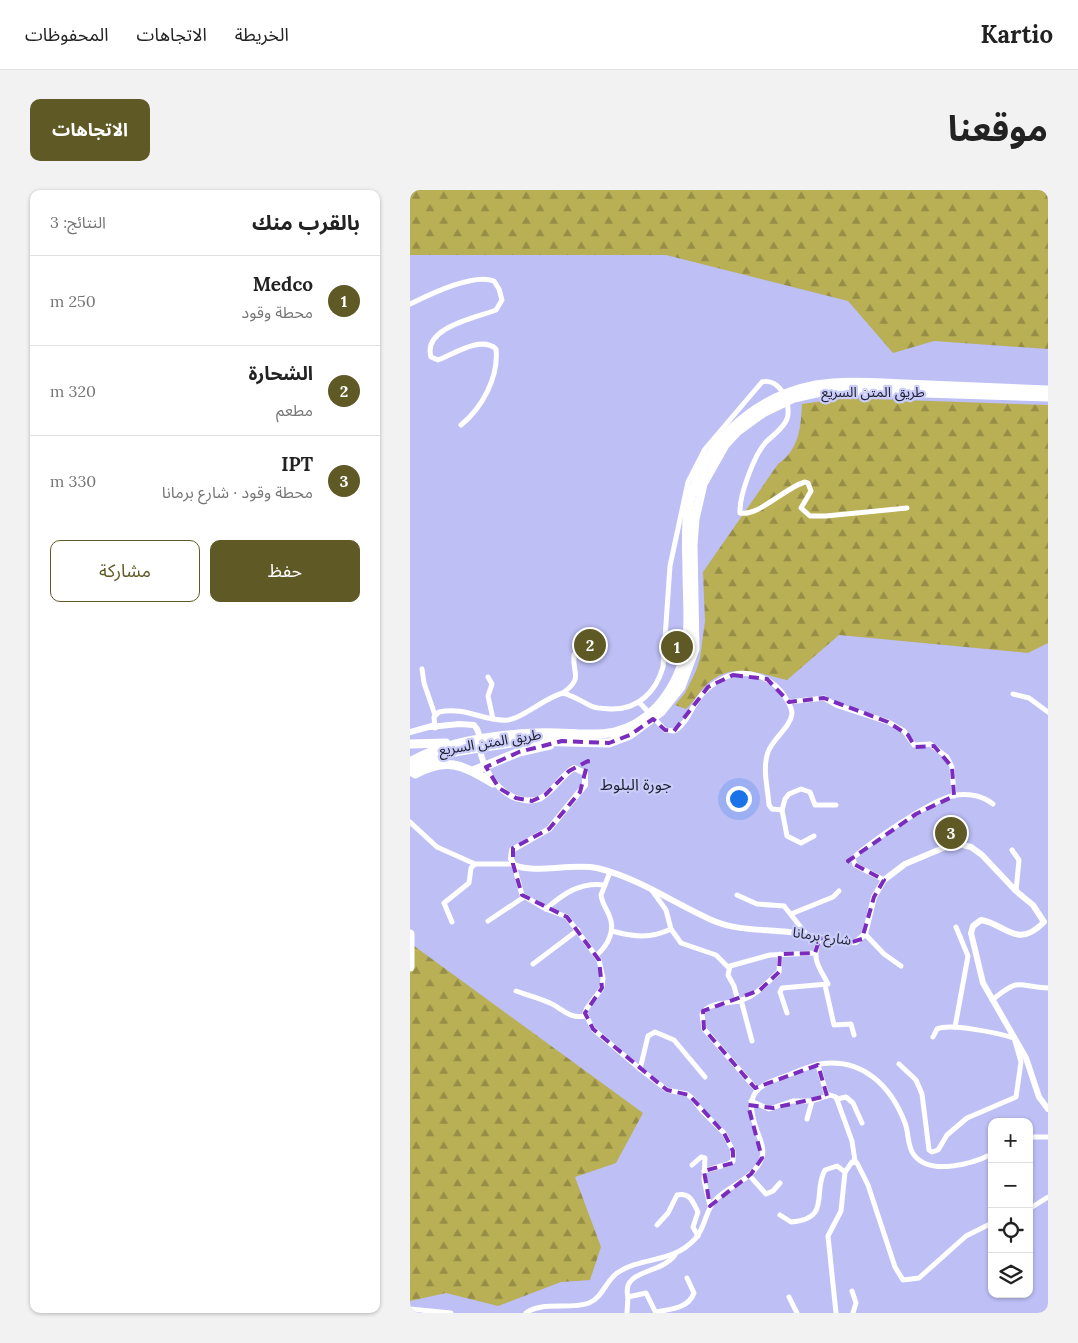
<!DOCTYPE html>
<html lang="ar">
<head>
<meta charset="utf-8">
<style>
  :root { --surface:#fff; --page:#f2f2f2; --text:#222; --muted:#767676; --line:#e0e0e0; --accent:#5f5925 }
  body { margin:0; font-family:Lora,"Noto Sans Arabic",serif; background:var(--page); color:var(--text); direction:rtl }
  .controls { position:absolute; right:15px; bottom:15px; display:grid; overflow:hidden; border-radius:10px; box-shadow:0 1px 4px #0004 }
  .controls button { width:45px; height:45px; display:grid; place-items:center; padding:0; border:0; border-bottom:1px solid var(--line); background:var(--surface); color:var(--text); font:25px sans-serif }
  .you { position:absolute; left:328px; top:608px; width:18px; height:18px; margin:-12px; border:4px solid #fff; border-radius:50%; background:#1a73e8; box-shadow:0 0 0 8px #1a73e833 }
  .badge { display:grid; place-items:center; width:32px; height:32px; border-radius:50%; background:var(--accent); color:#fff; font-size:16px; font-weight:700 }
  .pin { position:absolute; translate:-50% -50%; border:2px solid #fff; box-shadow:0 1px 5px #0006 }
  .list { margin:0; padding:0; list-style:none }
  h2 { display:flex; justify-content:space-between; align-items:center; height:65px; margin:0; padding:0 20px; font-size:21px }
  h2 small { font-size:16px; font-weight:400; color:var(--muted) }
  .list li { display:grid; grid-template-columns:32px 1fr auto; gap:15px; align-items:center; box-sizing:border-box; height:90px; padding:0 20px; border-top:1px solid var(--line) }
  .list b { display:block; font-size:19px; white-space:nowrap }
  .list p { margin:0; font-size:16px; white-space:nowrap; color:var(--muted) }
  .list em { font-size:16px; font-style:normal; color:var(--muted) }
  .actions { display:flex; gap:10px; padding:15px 20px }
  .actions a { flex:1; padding:11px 0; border:1px solid var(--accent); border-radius:10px; text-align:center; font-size:18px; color:var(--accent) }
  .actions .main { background:var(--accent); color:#fff }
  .icon { flex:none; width:28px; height:28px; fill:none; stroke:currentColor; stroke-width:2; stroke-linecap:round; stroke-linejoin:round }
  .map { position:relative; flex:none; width:638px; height:1123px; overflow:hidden; direction:ltr; border-radius:10px }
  header { display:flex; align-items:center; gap:30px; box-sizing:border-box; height:70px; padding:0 25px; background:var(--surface); border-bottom:1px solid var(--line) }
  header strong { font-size:24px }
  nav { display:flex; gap:28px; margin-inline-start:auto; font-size:18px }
  .intro { display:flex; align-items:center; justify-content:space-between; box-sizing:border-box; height:120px; padding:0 30px }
  h1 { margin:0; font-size:35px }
  .button { padding:12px 22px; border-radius:10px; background:var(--accent); color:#fff; font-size:18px; font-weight:700 }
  main { display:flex; gap:30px; padding:0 30px }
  aside { flex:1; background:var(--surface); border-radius:10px; box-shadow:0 1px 4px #0004 }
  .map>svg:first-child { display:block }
  .forest { fill:url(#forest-firs) }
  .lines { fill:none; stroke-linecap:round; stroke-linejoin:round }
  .minor { stroke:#fff; stroke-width:5 }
  .tertiary { stroke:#fff; stroke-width:6 }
  .motorway { stroke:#fff; stroke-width:9 }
  .marked { fill:none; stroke:#7b2cbf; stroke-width:4; stroke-dasharray:10 6; stroke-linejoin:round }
  .labels { text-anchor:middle; stroke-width:4.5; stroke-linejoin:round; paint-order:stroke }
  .street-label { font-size:14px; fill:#212136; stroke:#cbcdf9 }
  .quarter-label { font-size:16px; fill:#212136; stroke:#cbcdf9 }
</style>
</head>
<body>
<header>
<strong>Kartio</strong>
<nav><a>الخريطة</a><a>الاتجاهات</a><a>المحفوظات</a></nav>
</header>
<div class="intro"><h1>موقعنا</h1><a class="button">الاتجاهات</a></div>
<main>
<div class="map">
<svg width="638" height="1123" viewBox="0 0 638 1123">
  <defs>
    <pattern id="forest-firs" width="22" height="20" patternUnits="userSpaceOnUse" patternTransform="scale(1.25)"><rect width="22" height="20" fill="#b9af54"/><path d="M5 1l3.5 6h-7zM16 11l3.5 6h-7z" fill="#968e46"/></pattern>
  </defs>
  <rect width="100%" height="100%" fill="#bdbff5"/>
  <!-- forest -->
  <g class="forest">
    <path d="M 0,0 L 638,0 L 638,159 L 524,151 L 483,163 L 438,111 L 256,65 L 0,65 Z"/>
    <path d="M 434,208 L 638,215 L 638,453 L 618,463 L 429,445 L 377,490 C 347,483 322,471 296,495 C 289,502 284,512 276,519 L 265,515 L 275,503 L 286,481 L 290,468 L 295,431 L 293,382 L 368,274 C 389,260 391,237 392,214 Z"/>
    <path d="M 0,753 L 233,923 L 206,973 L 165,987 L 191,1057 L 180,1090 L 151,1092 L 88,1116 L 36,1103 L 0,1111 Z"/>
  </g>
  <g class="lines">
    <!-- minor -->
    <g class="minor">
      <path d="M 0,114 C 19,105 63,83 84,91 L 89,99 L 92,110 L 86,120 C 69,127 12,137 21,167 L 28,170 C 42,165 71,145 86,159 C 89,187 72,218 51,235"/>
      <path d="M 12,479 L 14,493 L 25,525"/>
      <path d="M 78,487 L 82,494 L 78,506 L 83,529"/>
      <path d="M 153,503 C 174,487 162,485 164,465 L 176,447"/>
      <path d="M 603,504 L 619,508 L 638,522"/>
      <path d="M 229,512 L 255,540 L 264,541 C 275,536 280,521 287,511 C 293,502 302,494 312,489 C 336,476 364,487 377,510 C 380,515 382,518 382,524 C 380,538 363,548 358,562 C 352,578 358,599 359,615 L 362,619 L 372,620"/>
      <path d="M 379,512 L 414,508 L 426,515 L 478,532 L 494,541 L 504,555 L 520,554 L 537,567 L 542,577 L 544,606"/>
      <path d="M 25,538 L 24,527 L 29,522 C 56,516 74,532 98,530 C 113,528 134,508 153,503 C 164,506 171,511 181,516 C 187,519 194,518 200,519 C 228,520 246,502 253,477 L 260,376 L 278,292 L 295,259 L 352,192 C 370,187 382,215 377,229 C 373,239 363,245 356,252 C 344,265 329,306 330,323 C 348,327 376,297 395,292 L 398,293 L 401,301 L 391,318 L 400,326 L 416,326 L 497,318"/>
      <path d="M 0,632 L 27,657 L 65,674"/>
      <path d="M 404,646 L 391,653 L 377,646 L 372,620 L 375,609 L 379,604 L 391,599 L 400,602 L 405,615 L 426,615"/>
      <path d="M 602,660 L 609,670 L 606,701"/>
      <path d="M 104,675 L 112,705 L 136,719 L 157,727 L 189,770 L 193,788 L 192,798 L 177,818 L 175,823 L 183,839 L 230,879 L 257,900 L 277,904 L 283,909 L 292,921 L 314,943 L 323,961 L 323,971 L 318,974 L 294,981"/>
      <path d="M 474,690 L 445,675 L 443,668 C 462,651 522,609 546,605 C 559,603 573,606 583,614"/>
      <path d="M 241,699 L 256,720 L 261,739 L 271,753 L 306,765 L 319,778"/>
      <path d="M 327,705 L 347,714 L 374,716 L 397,745"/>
      <path d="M 136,719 C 154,703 170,692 195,695"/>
      <path d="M 381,724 L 423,707 L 429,701"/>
      <path d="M 78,731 L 114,707"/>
      <path d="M 42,732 L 34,713 L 59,693 L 61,678 L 65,674 L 103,674"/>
      <path d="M 202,741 C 224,747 240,749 261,739"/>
      <path d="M 455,744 L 474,764 L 491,776"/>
      <path d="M 187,765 C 198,755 206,740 199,725 C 196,718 192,713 191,705 L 200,682"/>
      <path d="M 123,774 L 168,740"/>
      <path d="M 415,795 L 424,835 L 441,834 L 444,845"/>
      <path d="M 106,801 C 117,805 129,808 140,813 C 153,819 159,829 175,826"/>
      <path d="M 331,810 L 342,851"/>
      <path d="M 582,810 C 611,787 605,796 638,798"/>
      <path d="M 328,811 L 324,796 L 318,785 L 320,776 L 360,765 L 405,763"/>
      <path d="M 377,823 L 370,802 L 372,798 L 418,794 C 408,775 401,769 410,748"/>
      <path d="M 545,837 L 558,766 L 546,737"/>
      <path d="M 523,847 L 527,839 C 540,833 588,843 604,848"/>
      <path d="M 489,874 L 506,890 L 512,904 L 519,960 L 522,962 L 528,960 L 537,945 L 557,928 L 606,907 L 611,872 L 605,851"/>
      <path d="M 408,875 L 417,906"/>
      <path d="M 230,879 L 238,846 L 245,842 L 264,850 L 295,887"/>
      <path d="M 346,899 L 294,839 L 292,824 C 298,812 316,814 328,811 C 346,807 356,793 369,782 L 370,764"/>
      <path d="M 427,909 L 436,907 L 443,913 L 452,933"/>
      <path d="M 341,911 L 359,919 L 383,911 L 402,911 L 420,905 L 426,907 L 442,951 L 445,971"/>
      <path d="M 397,929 L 402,911"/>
      <path d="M 619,947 L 638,947"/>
      <path d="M 282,975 L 291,967 L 295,968 L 294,990 L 300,1016"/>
      <path d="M 339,985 L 356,1004 L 363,1001 L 370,993"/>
      <path d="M 619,1019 L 638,1007"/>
      <path d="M 370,1025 L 381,1032 C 422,1029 402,1002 415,980 L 427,976 L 435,982"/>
      <path d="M 247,1035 L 258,1023 L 267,1005 C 280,1002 283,1012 288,1022 L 283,1037 L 288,1046"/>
      <path d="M 442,1101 L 446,1113 L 443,1123"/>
      <path d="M 218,1107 C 211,1079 250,1085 265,1065"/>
      <path d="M 379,1107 L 387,1123"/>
      <path d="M 0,1119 L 41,1123"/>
      <path d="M 246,1122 C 260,1119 278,1119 284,1103 L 277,1088"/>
      <path d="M 116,1123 C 131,1111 160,1120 179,1113 C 192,1108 196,1091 207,1083 C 232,1066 262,1074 285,1049 C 296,1037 295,1020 306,1009 C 320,995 346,988 352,967 C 355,958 349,947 346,938 C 334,903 346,896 378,885 C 388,881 399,876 410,874 C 452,867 481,896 495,933 C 499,943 497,956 504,965 C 520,986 562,974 582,964"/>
      <path d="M 217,1123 L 218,1107 L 236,1103 L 246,1123"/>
      <path d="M 426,1123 L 418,1046 L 431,1021 L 435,982 L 442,972 L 447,973 L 458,995 L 485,1077 L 493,1090 L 509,1088 L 556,1046 L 582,1033"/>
    </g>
    <!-- tertiary -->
    <g class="tertiary">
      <path d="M 20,537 L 49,534 L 64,535 C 71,542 69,551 70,560 C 74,580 85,598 103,607 C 111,610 121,612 129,609 C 144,602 151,585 164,578 L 175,583 L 175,595 L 139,639 L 102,660 L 101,669 L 104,675 C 123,684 163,673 187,678 C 229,688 265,714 304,731 C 328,741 353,739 379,742 C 401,744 423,754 446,752 L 455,744 L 464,707 L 474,690 L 495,674 L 545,653 L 561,657 L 572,665 L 606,701 L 623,715 L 634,732 C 607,760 596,734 571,730 L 563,736 L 561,743 L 573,793 L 616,868 L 629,907 L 638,919"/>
      <path d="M 0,542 L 22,536"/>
    </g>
    <!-- motorway -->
    <g class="motorway">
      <path d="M 0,554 L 36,553"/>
      <path d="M 0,572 C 34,552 85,545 125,543 C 171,540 208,557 246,518 C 284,476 278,436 277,384 C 277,363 275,342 278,321 C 288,256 343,207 406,195 C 435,190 466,193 495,194 C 543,196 590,198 638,200"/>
      <path d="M 63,581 L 109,562 L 140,555"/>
      <path d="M 0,582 L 19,569 L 50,561 L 114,551 L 199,553 L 220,545 L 251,522 L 271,497 L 285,459 L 283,355 L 285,329 L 293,294 L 315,255 L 328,241 L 353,223 L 384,208 L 420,200 L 638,207"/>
      <path d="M 5,584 C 39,566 53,576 83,593"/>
      <path d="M 0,744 L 0,777"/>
    </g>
  </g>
  <!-- marked area -->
  <path class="marked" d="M 323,485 L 357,489 L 379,512 L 414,508 L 478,532 L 498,545 L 505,557 L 524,556 L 542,577 L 544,606 L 506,624 L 438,671 L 474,690 L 464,707 L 452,749 L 439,753 L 410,748 L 405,763 L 370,764 L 369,782 L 350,800 L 293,821 L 294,839 L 345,898 L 408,875 L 417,906 L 363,918 L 338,915 L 352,968 L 341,984 L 300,1016 L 294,981 L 323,973 L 323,961 L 314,943 L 279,905 L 257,900 L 183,839 L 175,823 L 192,798 L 189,770 L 157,727 L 112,705 L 103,674 L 103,658 L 139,639 L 170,602 L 178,571 L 159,581 L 135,605 L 122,611 L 106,608 L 89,598 L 76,577 L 109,562 L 152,551 L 199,553 L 220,545 L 243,529 L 255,540 L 264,541 L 298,497 Z"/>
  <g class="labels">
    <!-- street labels -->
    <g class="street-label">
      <text x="463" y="207">طريق المتن السريع</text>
      <text transform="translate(80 552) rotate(-9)" y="5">طريق المتن السريع</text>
      <text transform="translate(412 746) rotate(8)" y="5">شارع برمانا</text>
    </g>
    <!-- quarter labels -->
    <g class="quarter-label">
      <text x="226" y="600">جورة البلوط</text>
    </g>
  </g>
</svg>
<div class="controls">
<button>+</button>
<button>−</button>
<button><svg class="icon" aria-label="locate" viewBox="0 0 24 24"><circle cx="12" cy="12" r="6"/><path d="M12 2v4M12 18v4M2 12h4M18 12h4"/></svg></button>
<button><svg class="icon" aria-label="layers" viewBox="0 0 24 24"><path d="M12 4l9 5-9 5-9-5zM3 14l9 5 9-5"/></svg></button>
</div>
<div class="you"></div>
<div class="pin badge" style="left:267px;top:457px">1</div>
<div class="pin badge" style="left:180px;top:455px">2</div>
<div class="pin badge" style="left:541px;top:643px">3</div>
</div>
<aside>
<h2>بالقرب منك<small>النتائج: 3</small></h2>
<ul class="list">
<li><span class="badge">1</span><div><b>Medco</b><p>محطة وقود</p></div><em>250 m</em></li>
<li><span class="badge">2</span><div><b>الشحارة</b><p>مطعم</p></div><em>320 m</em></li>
<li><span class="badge">3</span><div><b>IPT</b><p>محطة وقود · شارع برمانا</p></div><em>330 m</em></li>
</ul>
<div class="actions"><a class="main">حفظ</a><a>مشاركة</a></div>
</aside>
</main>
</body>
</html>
